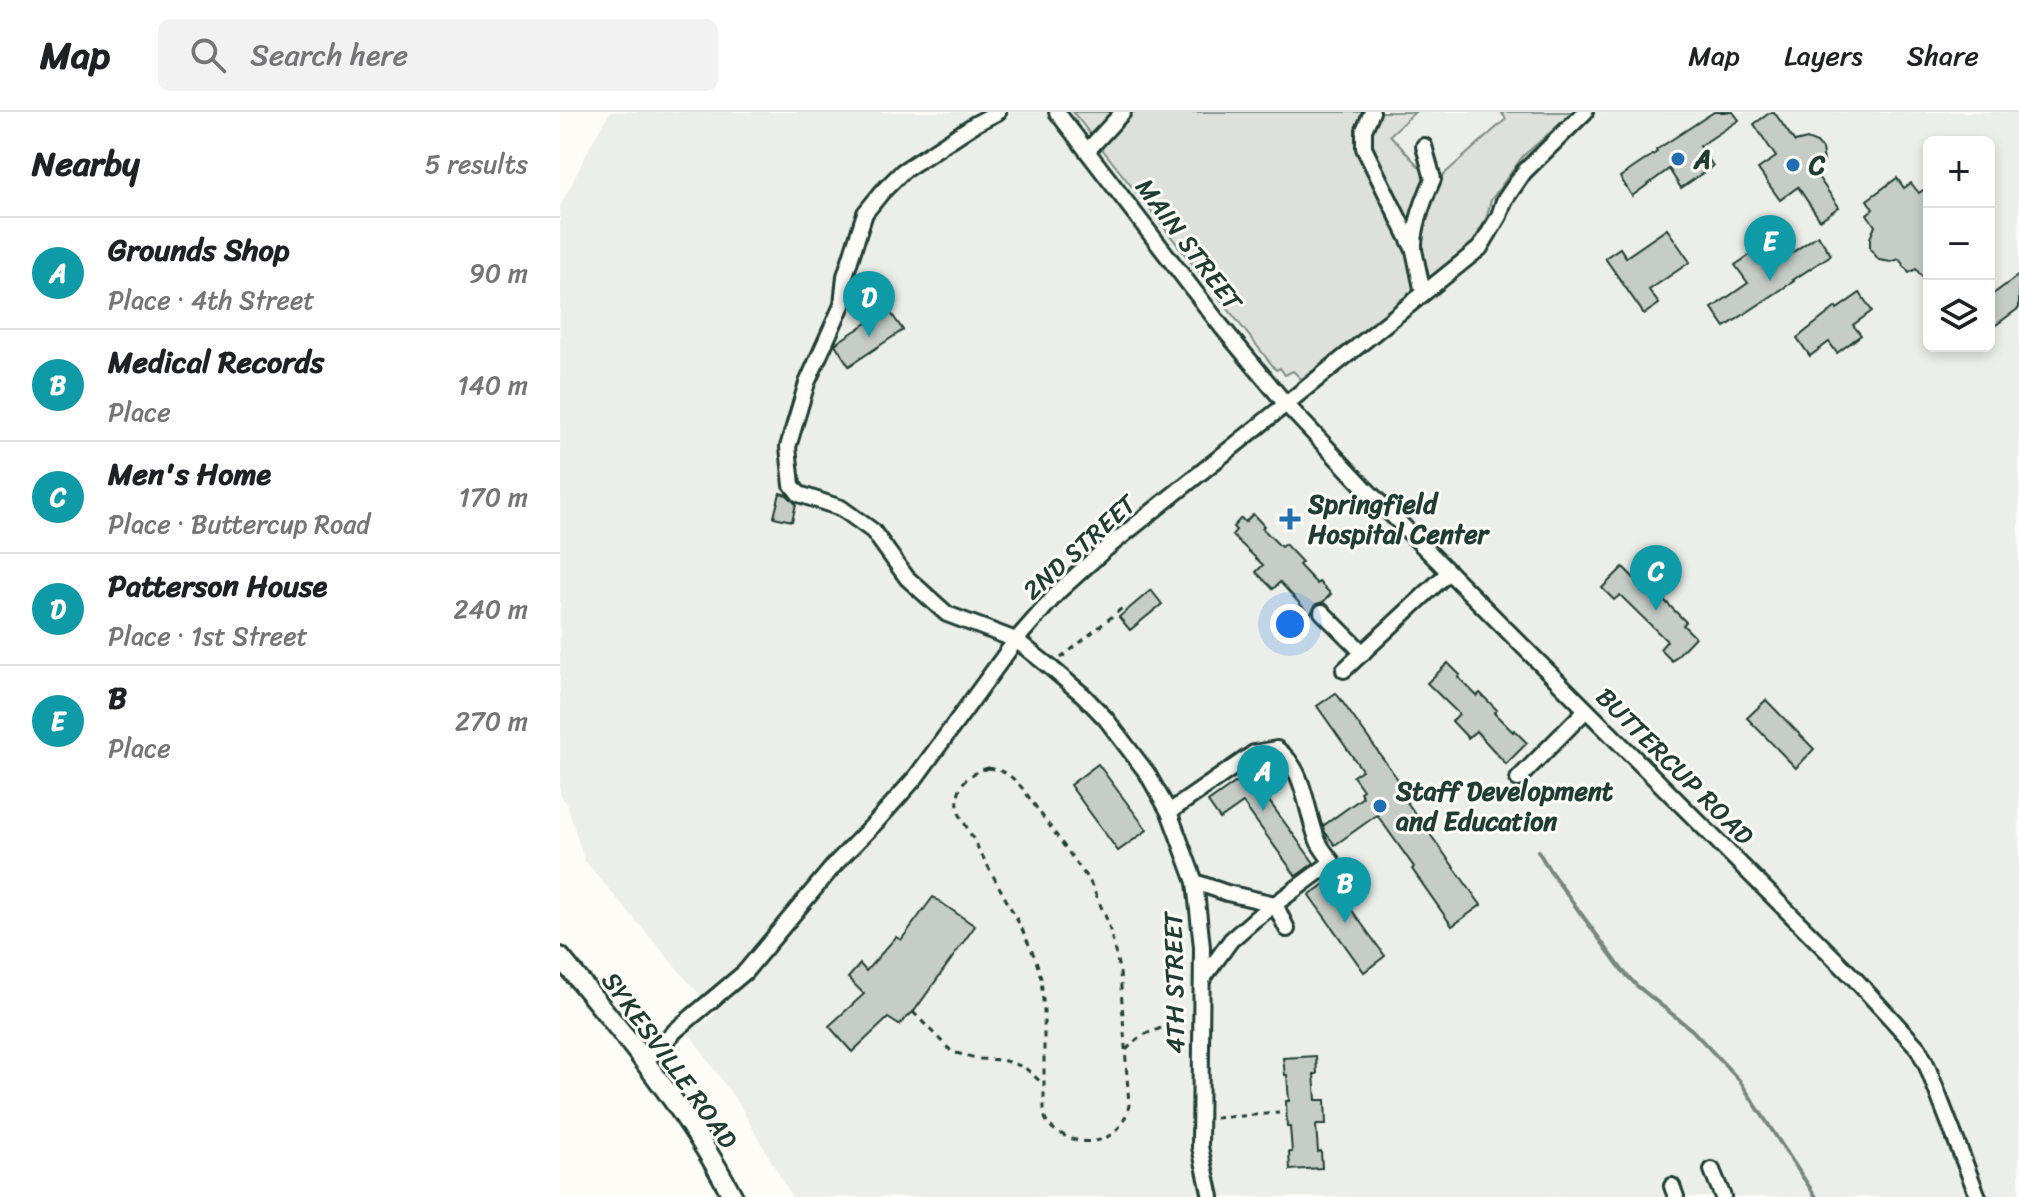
<!DOCTYPE html>
<html lang="en">
<head>
<meta charset="utf-8">
<style>
  :root { --surface:#fff; --page:#f2f2f2; --text:#202124; --muted:#757577; --line:#e0e0e0; --accent:#0f766e }
  body { margin:0; font-family:Sriracha,sans-serif; background:var(--page); color:var(--text) }
  .controls { position:absolute; right:24px; top:24px; display:grid; overflow:hidden; border-radius:12px; box-shadow:0 4px 12px #0003 }
  .controls button { width:72px; height:72px; display:grid; place-items:center; padding:0; border:0; border-bottom:2px solid var(--line); background:var(--surface); color:var(--text); font:40px sans-serif }
  .you { position:absolute; left:730px; top:512px; width:28px; height:28px; margin:-20px; border:6px solid #fff; border-radius:50%; background:#1a73e8; box-shadow:0 0 0 12px #1a73e833 }
  .badge { display:grid; place-items:center; width:52px; height:52px; border-radius:50%; background:var(--accent); color:#fff; font-size:26px; font-weight:700 }
  .pin { position:absolute; translate:-50% -66px; filter:drop-shadow(0 2px 4px #0008) }
  .pin::after { content:''; position:absolute; top:42px; width:28px; height:24px; background:inherit; clip-path:polygon(0 0,100% 0,50% 100%) }
  .list { margin:0; padding:0; list-style:none }
  h2 { display:flex; justify-content:space-between; align-items:center; height:104px; margin:0; padding:0 32px; font-size:34px }
  h2 small { font-size:26px; font-weight:400; color:var(--muted) }
  .list li { display:grid; grid-template-columns:52px 1fr auto; gap:24px; align-items:center; box-sizing:border-box; height:112px; padding:0 32px; border-top:2px solid var(--line) }
  .list b { display:block; font-size:30px; white-space:nowrap }
  .list p { margin:0; font-size:26px; white-space:nowrap; color:var(--muted) }
  .list em { font-size:26px; font-style:normal; color:var(--muted) }
  .icon { flex:none; width:44px; height:44px; fill:none; stroke:currentColor; stroke-width:2; stroke-linecap:round; stroke-linejoin:round }
  .map { position:relative; flex:none; width:1459px; height:1085px; overflow:hidden }
  header { display:flex; align-items:center; gap:48px; box-sizing:border-box; height:112px; padding:0 40px; background:var(--surface); border-bottom:2px solid var(--line) }
  header strong { font-size:38px }
  nav { display:flex; gap:44px; margin-inline-start:auto; font-size:28px }
  .search { width:560px; height:72px; background:var(--page); display:flex; align-items:center; gap:20px; box-sizing:border-box; padding:0 28px; border-radius:12px; color:var(--muted); font-size:30px }
  main { display:flex }
  aside { flex:1; background:var(--surface) }
  .map>svg:first-child { display:block }
  .built { fill:#eceee9; fill-rule:evenodd }
  .green { fill:#dde0db; stroke:#7e8e88; stroke-width:2 }
  .lines { fill:none; stroke-linecap:round; stroke-linejoin:round }
  .stream { stroke:#75877f; stroke-width:4 }
  .building { fill:#c6cdc7; stroke:#1f3d34; stroke-width:2 }
  .minor-casing { stroke:#1f3d34; stroke-width:20 }
  .major-casing { stroke:#1f3d34; stroke-width:24 }
  .path { stroke:#1f3d34; stroke-width:3; stroke-dasharray:6 6; stroke-linecap:butt }
  .minor { stroke:#fdfcf7; stroke-width:14 }
  .major { stroke:#fdfcf7; stroke-width:18 }
  .poi-dot { fill:#1f6fb2; stroke:#fdfcf7; stroke-width:3 }
  .labels { text-anchor:middle; stroke-width:6; stroke-linejoin:round; paint-order:stroke }
  .poi-label { font-size:26px; font-weight:bold; fill:#1f3d34; stroke:#fdfcf7; text-anchor:start }
  .street-label { font-size:26px; fill:#1f3d34; stroke:#fdfcf7 }
</style>
</head>
<body>
<header>
<strong>Map</strong>
<div class="search"><svg class="icon" aria-label="search" viewBox="0 0 24 24"><circle cx="10" cy="10" r="6"/><path d="M15 15l6 6"/></svg>Search here</div>
<nav><a>Map</a><a>Layers</a><a>Share</a></nav>
</header>
<main>
<aside>
<h2>Nearby<small>5 results</small></h2>
<ul class="list">
<li><span class="badge" style="background:#0f9aa8">A</span><div><b>Grounds Shop</b><p>Place · 4th Street</p></div><em>90 m</em></li>
<li><span class="badge" style="background:#0f9aa8">B</span><div><b>Medical Records</b><p>Place</p></div><em>140 m</em></li>
<li><span class="badge" style="background:#0f9aa8">C</span><div><b>Men's Home</b><p>Place · Buttercup Road</p></div><em>170 m</em></li>
<li><span class="badge" style="background:#0f9aa8">D</span><div><b>Patterson House</b><p>Place · 1st Street</p></div><em>240 m</em></li>
<li><span class="badge" style="background:#0f9aa8">E</span><div><b>B</b><p>Place</p></div><em>270 m</em></li>
</ul>
</aside>
<div class="map">
<svg width="1459" height="1085" viewBox="0 0 1459 1085">
  <rect width="100%" height="100%" fill="#fdfcf7"/>
  <filter id="ink" filterUnits="userSpaceOnUse"><feTurbulence type="fractalNoise" baseFrequency=".0125" numOctaves="2"/><feDisplacementMap in="SourceGraphic" scale="16" xChannelSelector="R" yChannelSelector="G"/><feConvolveMatrix kernelMatrix="1 2 1 2 8 2 1 2 1" color-interpolation-filters="sRGB"/></filter>
  <g filter="url(#ink)">
    <!-- built -->
    <path class="built" d="M 50,0 L 1459,0 L 1459,1085 L 232,1085 L 180,994 L 128,920 L 156,902 L 24,748 L 7,692 L 0,682 L 0,95 L 35,25 ZM 1369,30 L 1429,30 L 1429,234 L 1369,234 Z"/>
    <!-- green -->
    <path class="green" d="M 513,0 L 855,0 L 830,23 L 874,71 L 946,7 L 941,0 L 1014,0 L 963,44 L 931,88 L 927,104 L 916,127 L 892,149 L 764,252 L 741,267 L 733,259 L 725,263 L 720,256 L 716,258 Z"/>
    <g class="lines">
      <!-- stream -->
      <path class="stream" d="M 978,739 L 990,759 L 1062,858 L 1076,873 L 1132,918 L 1179,968 L 1256,1085"/>
    </g>
    <!-- building -->
    <g class="building">
      <path d="M 1154,0 L 1173,0 L 1179,8 L 1140,34 L 1153,54 L 1121,76 L 1109,57 L 1072,84 L 1060,65 L 1097,40 L 1096,38 Z"/>
      <path d="M 1211,0 L 1214,0 L 1235,30 L 1247,27 L 1257,31 L 1262,37 L 1264,49 L 1256,62 L 1279,95 L 1260,108 L 1238,75 L 1220,88 L 1198,57 L 1216,45 L 1194,12 Z"/>
      <path d="M 1337,66 L 1344,76 L 1351,71 L 1359,81 L 1369,74 L 1369,174 L 1356,157 L 1349,161 L 1339,147 L 1331,150 L 1319,148 L 1310,137 L 1310,126 L 1315,114 L 1307,102 L 1313,97 L 1307,88 Z"/>
      <path d="M 1107,117 L 1130,150 L 1089,178 L 1099,192 L 1084,202 L 1045,146 L 1060,136 L 1066,145 Z"/>
      <path d="M 1258,123 L 1271,143 L 1233,168 L 1234,169 L 1165,215 L 1152,196 L 1188,171 L 1175,153 L 1208,131 L 1220,149 Z"/>
      <path d="M 1459,163 L 1459,196 L 1429,218 L 1429,185 Z"/>
      <path d="M 1300,181 L 1312,199 L 1293,213 L 1301,223 L 1277,241 L 1269,230 L 1250,244 L 1237,226 L 1276,195 L 1277,197 Z"/>
      <path d="M 328,197 L 343,218 L 289,254 L 275,232 Z"/>
      <path d="M 220,381 L 227,383 L 236,392 L 232,409 L 214,405 Z"/>
      <path d="M 693,402 L 704,414 L 702,416 L 721,435 L 725,432 L 742,450 L 739,453 L 757,472 L 759,470 L 771,482 L 763,490 L 756,492 L 750,503 L 720,470 L 713,477 L 696,460 L 703,453 L 672,423 L 676,418 L 673,415 L 681,406 L 685,410 Z"/>
      <path d="M 1063,455 L 1075,467 L 1079,463 L 1126,510 L 1123,513 L 1135,525 L 1112,549 L 1100,537 L 1107,529 L 1060,483 L 1054,488 L 1042,476 Z"/>
      <path d="M 591,478 L 602,492 L 570,518 L 559,505 Z"/>
      <path d="M 888,551 L 900,563 L 898,565 L 917,584 L 920,581 L 937,598 L 934,601 L 953,620 L 954,618 L 967,631 L 946,652 L 916,619 L 908,626 L 892,609 L 899,602 L 867,571 Z"/>
      <path d="M 776,581 L 844,676 L 839,679 L 921,793 L 892,814 L 852,757 L 854,755 L 817,703 L 775,733 L 765,720 L 763,714 L 803,685 L 800,680 L 803,678 L 793,664 L 802,658 L 757,594 Z"/>
      <path d="M 1206,588 L 1254,637 L 1236,656 L 1187,606 Z"/>
      <path d="M 714,648 L 725,661 L 701,678 L 754,751 L 736,764 L 683,691 L 660,707 L 648,690 L 706,649 Z"/>
      <path d="M 538,652 L 587,718 L 558,739 L 510,673 Z"/>
      <path d="M 770,768 L 825,844 L 804,860 L 749,783 Z"/>
      <path d="M 373,785 L 415,814 L 355,898 L 339,913 L 328,906 L 292,940 L 269,914 L 304,882 L 288,866 L 300,852 L 306,859 L 336,825 L 341,828 Z"/>
      <path d="M 756,944 L 757,962 L 754,962 L 756,988 L 765,988 L 766,1013 L 756,1013 L 758,1040 L 761,1039 L 762,1056 L 730,1058 L 729,1040 L 732,1040 L 730,1015 L 727,1015 L 726,989 L 729,989 L 727,963 L 725,963 L 723,946 Z"/>
    </g>
    <g class="lines">
      <defs>
        <g id="minor">
          <path d="M 438,0 L 415,12 L 343,59 L 322,80 L 305,101 L 285,164 L 282,193 L 247,271 L 228,335 L 232,373 L 239,382 L 281,396 L 313,419 L 347,466 L 387,502 L 456,528 L 490,555 L 523,583 L 546,607 L 587,661 L 609,700 L 635,770 L 642,835 L 640,1035 L 651,1085"/>
          <path d="M 497,0 L 661,214 L 725,291 L 805,376 L 1294,866 L 1358,936 L 1367,954 L 1418,1085"/>
          <path d="M 812,0 L 804,18 L 804,36 L 854,138 L 863,181"/>
          <path d="M 528,38 L 563,0"/>
          <path d="M 854,138 C 853,115 864,87 873,67 L 864,34"/>
          <path d="M 762,500 L 803,541"/>
          <path d="M 784,558 L 889,460"/>
          <path d="M 958,667 L 1026,598"/>
          <path d="M 609,700 L 694,641 L 717,637 C 746,658 745,698 758,729 C 761,736 767,743 772,750 L 695,807 L 671,828 L 642,868"/>
          <path d="M 635,770 L 667,781 L 715,792 L 727,817"/>
          <path d="M 86,949 L 116,918 L 185,860 L 276,751 L 317,709 L 356,665 L 456,528 L 500,478 L 542,440 L 920,136 L 939,104 L 944,89 L 964,60 L 1025,0"/>
          <path d="M 1152,1058 L 1163,1085"/>
          <path d="M 1112,1074 L 1116,1085"/>
        </g>
        <path id="major" d="M 0,845 C 63,921 127,997 173,1085"/>
      </defs>
      <!-- minor casing -->
      <use href="#minor" class="minor-casing"/>
      <!-- major casing -->
      <use href="#major" class="major-casing"/>
      <!-- path -->
      <g class="path">
        <path d="M 501,546 L 566,493"/>
        <path d="M 428,656 C 444,658 453,665 463,677 L 530,770 L 548,810 L 560,861 L 569,993 C 563,1025 534,1038 505,1024 C 494,1018 488,1015 484,1003 L 484,899 L 481,866 L 476,848 L 461,815 L 399,701 C 394,676 404,663 428,656 Z"/>
        <path d="M 353,900 L 392,940 L 420,947 L 442,948 L 464,955 L 483,972"/>
        <path d="M 566,938 C 573,931 578,925 588,921 C 595,918 600,918 606,912"/>
        <path d="M 655,1006 L 719,1001"/>
      </g>
      <!-- minor -->
      <use href="#minor" class="minor"/>
      <!-- major -->
      <use href="#major" class="major"/>
    </g>
  </g>
  <!-- markers -->
  <g class="poi-dot">
    <circle cx="1118" cy="47" r="8"/>
    <circle cx="1233" cy="53" r="8"/>
    <path d="M726 395h8v8h8v8h-8v8h-8v-8h-8v-8h8z"/>
    <circle cx="820" cy="694" r="8"/>
  </g>
  <g class="labels">
    <!-- poi labels -->
    <g class="poi-label">
      <text x="1134" y="56">A</text>
      <text x="1249" y="62">C</text>
      <text x="748" y="401">Springfield<tspan x="748" dy="30">Hospital Center</tspan></text>
      <text x="836" y="688">Staff Development<tspan x="836" dy="30">and Education</tspan></text>
    </g>
    <!-- street labels -->
    <g class="street-label">
      <text transform="translate(629 132) rotate(53)" y="9">MAIN STREET</text>
      <text transform="translate(519 435) rotate(-42)" y="9">2ND STREET</text>
      <text transform="translate(1115 654) rotate(45)" y="9">BUTTERCUP ROAD</text>
      <text transform="translate(614 871) rotate(-91)" y="9">4TH STREET</text>
      <text transform="translate(110 948) rotate(54)" y="9">SYKESVILLE ROAD</text>
    </g>
  </g>
</svg>
<div class="controls">
<button>+</button>
<button>−</button>
<button><svg class="icon" aria-label="layers" viewBox="0 0 24 24"><path d="M12 4l9 5-9 5-9-5zM3 14l9 5 9-5"/></svg></button>
</div>
<div class="you"></div>
<div class="pin badge" style="left:703px;top:699px;background:#0f9aa8">A</div>
<div class="pin badge" style="left:785px;top:811px;background:#0f9aa8">B</div>
<div class="pin badge" style="left:1096px;top:499px;background:#0f9aa8">C</div>
<div class="pin badge" style="left:309px;top:225px;background:#0f9aa8">D</div>
<div class="pin badge" style="left:1210px;top:169px;background:#0f9aa8">E</div>
</div>
</main>
</body>
</html>
